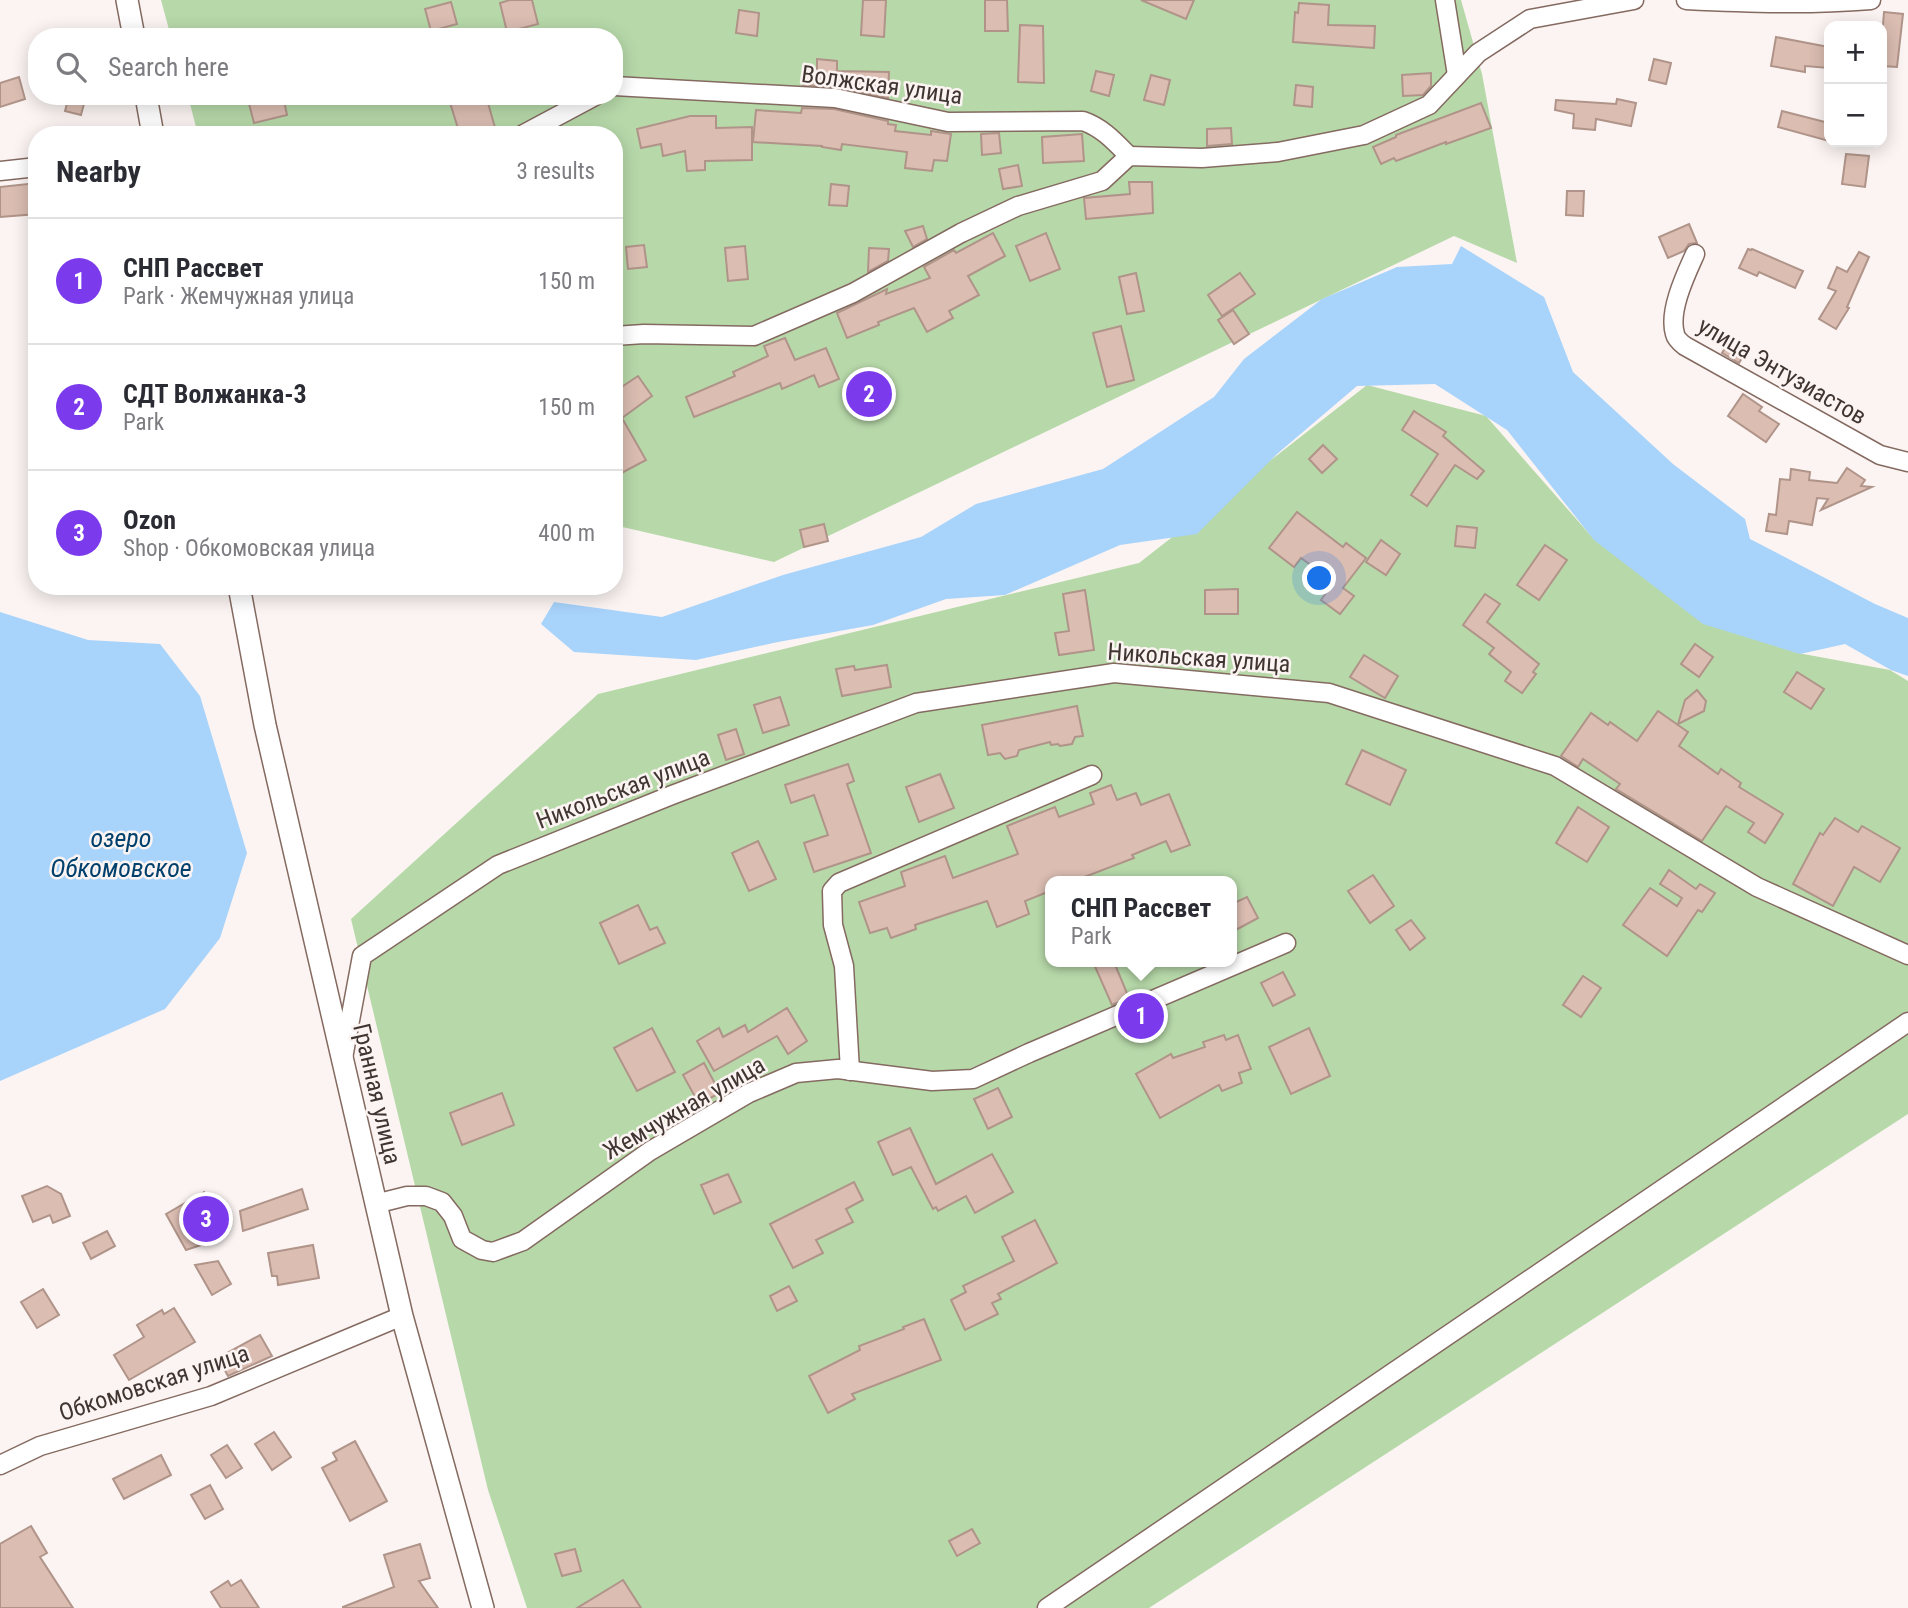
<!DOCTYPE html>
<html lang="en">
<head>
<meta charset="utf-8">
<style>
  :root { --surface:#fff; --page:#f7f7f7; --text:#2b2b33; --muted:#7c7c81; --line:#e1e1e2; --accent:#7c3aed }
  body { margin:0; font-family:"Roboto Condensed",sans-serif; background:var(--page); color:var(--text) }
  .controls { position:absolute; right:21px; top:21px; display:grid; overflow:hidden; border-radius:14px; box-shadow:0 4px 18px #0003 }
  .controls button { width:63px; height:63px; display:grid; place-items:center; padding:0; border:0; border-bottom:2px solid var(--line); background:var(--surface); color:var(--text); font:35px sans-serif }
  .you { position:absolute; left:1320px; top:579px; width:24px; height:24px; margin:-18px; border:5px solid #fff; border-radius:50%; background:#1a73e8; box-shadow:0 0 0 10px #1a73e833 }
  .badge { display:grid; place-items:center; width:46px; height:46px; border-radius:50%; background:var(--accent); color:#fff; font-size:23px; font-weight:700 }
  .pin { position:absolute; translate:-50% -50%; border:4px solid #fff; box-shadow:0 2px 7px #0006 }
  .popup { position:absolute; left:1045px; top:876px; width:192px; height:91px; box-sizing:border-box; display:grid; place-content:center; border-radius:14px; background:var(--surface); filter:drop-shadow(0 2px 5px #0005); font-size:23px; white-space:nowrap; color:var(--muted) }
  .popup b { font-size:26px; color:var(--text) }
  .popup::after { content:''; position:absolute; left:50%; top:100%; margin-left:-14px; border:14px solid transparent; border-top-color:var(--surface) }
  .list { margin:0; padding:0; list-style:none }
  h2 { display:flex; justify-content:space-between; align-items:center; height:91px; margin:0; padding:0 28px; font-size:30px }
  h2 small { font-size:23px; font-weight:400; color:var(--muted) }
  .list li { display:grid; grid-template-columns:46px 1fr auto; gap:21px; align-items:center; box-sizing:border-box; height:126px; padding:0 28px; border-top:2px solid var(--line) }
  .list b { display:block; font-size:26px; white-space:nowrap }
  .list p { margin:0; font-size:23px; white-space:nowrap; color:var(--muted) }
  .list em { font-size:23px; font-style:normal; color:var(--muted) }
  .icon { flex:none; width:38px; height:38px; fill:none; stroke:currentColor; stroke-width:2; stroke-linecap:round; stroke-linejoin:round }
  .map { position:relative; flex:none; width:1908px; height:1608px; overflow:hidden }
  .search { position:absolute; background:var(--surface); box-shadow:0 4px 18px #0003; left:28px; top:28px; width:595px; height:77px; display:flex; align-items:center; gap:18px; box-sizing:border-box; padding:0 24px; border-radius:28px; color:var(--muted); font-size:26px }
  .panel { position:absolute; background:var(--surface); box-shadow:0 4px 18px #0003; left:28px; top:126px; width:595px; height:469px; border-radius:28px }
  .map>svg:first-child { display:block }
  .green { fill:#b7d9a9; fill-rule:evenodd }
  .water { fill:#a8d3fb }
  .building { fill:#dbbdb2; stroke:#b09489; stroke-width:2 }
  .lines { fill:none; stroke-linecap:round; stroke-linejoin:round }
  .minor-casing { stroke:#846a60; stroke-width:21 }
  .tertiary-casing { stroke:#846a60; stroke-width:24 }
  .minor { stroke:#fff; stroke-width:18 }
  .tertiary { stroke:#fff; stroke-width:21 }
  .labels { text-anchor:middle; stroke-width:5; stroke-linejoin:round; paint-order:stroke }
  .street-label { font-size:24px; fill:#403530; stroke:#fbf4f2 }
  .water-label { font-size:26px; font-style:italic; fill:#00406d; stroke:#fbf4f2 }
</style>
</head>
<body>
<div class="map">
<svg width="1908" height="1608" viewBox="0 0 1908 1608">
  <rect width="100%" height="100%" fill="#fbf4f2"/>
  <!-- green -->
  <g class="green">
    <path d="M 161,0 L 1461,0 L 1482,74 L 1517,263 L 1454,236 L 774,562 L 614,525 L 614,135 L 198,135 L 188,96 L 614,96 L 614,37 L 171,37 Z"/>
    <path d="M 1367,385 L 1486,416 L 1592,537 L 1798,653 L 1890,670 L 1908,681 L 1908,1114 L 1149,1608 L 527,1608 L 488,1490 L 351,919 L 598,694 L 1139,563 ZM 1050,881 L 1232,881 L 1232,962 L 1050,962 Z"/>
  </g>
  <!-- water -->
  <g class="water">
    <path d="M 1461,246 L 1544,297 L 1573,372 L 1673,464 L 1745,519 L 1750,539 L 1875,604 L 1908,618 L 1908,676 L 1891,670 L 1845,644 L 1800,654 L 1703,624 L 1594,540 L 1507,430 L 1435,384 L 1357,386 L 1277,454 L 1197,534 L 1120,545 L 1005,595 L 946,599 L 873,625 L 778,642 L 696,660 L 574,652 L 541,624 L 554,602 L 662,617 L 783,575 L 921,537 L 976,504 L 1103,469 L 1214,397 L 1244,359 L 1322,299 L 1397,267 L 1452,264 Z"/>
    <path d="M 0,612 L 88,640 L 160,644 L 200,696 L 247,853 L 220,938 L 165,1009 L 0,1081 Z"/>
  </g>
  <!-- building -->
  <g class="building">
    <path d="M 510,0 L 532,0 L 538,24 L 507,32 L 500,3 Z"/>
    <path d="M 863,0 L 886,0 L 884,37 L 861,35 Z"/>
    <path d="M 985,0 L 1007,0 L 1008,31 L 985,31 Z"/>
    <path d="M 1141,0 L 1194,0 L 1186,19 Z"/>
    <path d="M 451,2 L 457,24 L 431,31 L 425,9 Z"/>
    <path d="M 1299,3 L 1329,5 L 1328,25 L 1375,26 L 1374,48 L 1293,42 L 1295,12 L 1298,13 Z"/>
    <path d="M 739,10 L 759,13 L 757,36 L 736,33 Z"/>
    <path d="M 1884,12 L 1903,14 L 1897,67 L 1882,66 L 1882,37 Z"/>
    <path d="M 1020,25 L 1043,26 L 1044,83 L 1018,82 Z"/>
    <path d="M 1776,37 L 1829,47 L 1829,68 L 1805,66 L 1805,72 L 1771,66 Z"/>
    <path d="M 817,59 L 837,61 L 837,71 L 889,72 L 888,98 L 837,87 L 803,85 L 804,68 L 817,69 Z"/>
    <path d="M 1654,59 L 1671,63 L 1666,84 L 1649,80 Z"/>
    <path d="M 1096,71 L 1114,75 L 1109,96 L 1091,91 Z"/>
    <path d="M 1431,73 L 1431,86 L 1423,95 L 1403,96 L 1402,75 Z"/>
    <path d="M 1151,75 L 1170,80 L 1164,105 L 1144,100 Z"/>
    <path d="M 19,77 L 25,99 L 0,107 L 0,83 Z"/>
    <path d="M 1296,85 L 1313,87 L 1312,107 L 1294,105 Z"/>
    <path d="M 69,96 L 86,96 L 81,115 L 65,111 Z"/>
    <path d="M 247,96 L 283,96 L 287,115 L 254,123 Z"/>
    <path d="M 448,96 L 486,96 L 496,131 L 483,135 L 460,135 Z"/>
    <path d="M 1617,99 L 1636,103 L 1631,126 L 1596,119 L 1595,130 L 1573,128 L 1574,114 L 1555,110 L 1556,100 L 1616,104 Z"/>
    <path d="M 1481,103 L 1491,128 L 1446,144 L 1446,142 L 1396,161 L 1394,158 L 1381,164 L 1373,147 L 1396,137 L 1396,135 Z"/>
    <path d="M 802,108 L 834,109 L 888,121 L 888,124 L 896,125 L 895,131 L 931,135 L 931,131 L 951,134 L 947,161 L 934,160 L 932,171 L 905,168 L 907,152 L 842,144 L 841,150 L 822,147 L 822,146 L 753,142 L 756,110 L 801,113 Z"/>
    <path d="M 1782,111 L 1829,123 L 1829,141 L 1778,127 Z"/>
    <path d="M 690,116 L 716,116 L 716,128 L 752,127 L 752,160 L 705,161 L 705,170 L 687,171 L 685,151 L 663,156 L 661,144 L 641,148 L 637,129 Z"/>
    <path d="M 1231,128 L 1232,144 L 1207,146 L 1207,129 Z"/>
    <path d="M 999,133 L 1001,153 L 982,155 L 981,134 Z"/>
    <path d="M 1082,134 L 1084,161 L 1043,163 L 1042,137 Z"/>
    <path d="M 1846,154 L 1869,156 L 1865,187 L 1842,184 Z"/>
    <path d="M 1018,165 L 1022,186 L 1003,189 L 999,169 Z"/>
    <path d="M 1129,182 L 1152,182 L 1153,213 L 1086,219 L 1084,198 L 1130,194 Z"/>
    <path d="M 37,183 L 37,214 L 0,217 L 0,187 Z"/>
    <path d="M 831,184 L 849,186 L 847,206 L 829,205 Z"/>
    <path d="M 1567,191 L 1584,191 L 1583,216 L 1566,215 Z"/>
    <path d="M 1689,224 L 1697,243 L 1689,244 L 1684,251 L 1668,258 L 1659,237 Z"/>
    <path d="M 923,226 L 927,239 L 913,247 L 905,231 Z"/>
    <path d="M 993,233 L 1005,256 L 968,276 L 979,295 L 949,311 L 953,318 L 927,332 L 914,308 L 878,322 L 879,325 L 847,338 L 837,313 L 887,289 L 886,294 L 930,278 L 924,267 L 954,250 L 956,253 Z"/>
    <path d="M 1046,233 L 1060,269 L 1030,281 L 1016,246 Z"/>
    <path d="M 644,245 L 647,267 L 628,269 L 626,247 Z"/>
    <path d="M 745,246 L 748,279 L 728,281 L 725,248 Z"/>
    <path d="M 869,248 L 889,249 L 888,261 L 868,272 Z"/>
    <path d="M 1748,249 L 1751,250 L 1752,249 L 1803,271 L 1795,288 L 1759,272 L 1757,276 L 1739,268 Z"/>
    <path d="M 1859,252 L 1869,257 L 1847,307 L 1849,308 L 1836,329 L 1819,319 L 1836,291 L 1828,288 L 1837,267 L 1847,272 Z"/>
    <path d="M 1136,273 L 1144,311 L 1127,314 L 1119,277 Z"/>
    <path d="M 1240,273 L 1255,294 L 1222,316 L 1208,295 Z"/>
    <path d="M 1233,310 L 1249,334 L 1234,344 L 1218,320 Z"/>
    <path d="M 1121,326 L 1134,380 L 1107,387 L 1093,333 Z"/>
    <path d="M 785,338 L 795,360 L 826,348 L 839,379 L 819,387 L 814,375 L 782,389 L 780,383 L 694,417 L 686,397 L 735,376 L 733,372 L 768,356 L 764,346 Z"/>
    <path d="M 1731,339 L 1747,350 L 1739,363 L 1722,353 Z"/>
    <path d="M 638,376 L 652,396 L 622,418 L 646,460 L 614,477 L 614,392 Z"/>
    <path d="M 1743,394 L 1762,407 L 1759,411 L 1779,424 L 1766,442 L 1728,416 Z"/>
    <path d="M 1414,411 L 1446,432 L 1443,436 L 1484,471 L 1477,479 L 1455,465 L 1427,506 L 1411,495 L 1438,454 L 1402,430 Z"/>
    <path d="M 1323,445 L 1337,459 L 1322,473 L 1309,459 Z"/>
    <path d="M 1847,468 L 1865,480 L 1861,486 L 1872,487 L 1821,510 L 1828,499 L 1817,498 L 1812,525 L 1789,521 L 1787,534 L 1766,531 L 1769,514 L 1776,515 L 1780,479 L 1790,480 L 1791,469 L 1810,472 L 1809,480 L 1837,483 Z"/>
    <path d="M 1297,512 L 1343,547 L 1346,543 L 1366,558 L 1343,588 L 1354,596 L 1340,614 L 1321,600 L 1334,582 L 1301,558 L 1294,567 L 1269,548 Z"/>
    <path d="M 824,524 L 828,541 L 804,547 L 800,530 Z"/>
    <path d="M 1457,526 L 1477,528 L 1475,548 L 1455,546 Z"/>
    <path d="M 1381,540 L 1400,554 L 1386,575 L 1366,562 Z"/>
    <path d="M 1545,545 L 1567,560 L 1539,600 L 1517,585 Z"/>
    <path d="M 1238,589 L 1238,614 L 1205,614 L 1205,590 Z"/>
    <path d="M 1085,590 L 1094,650 L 1059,655 L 1055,633 L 1069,631 L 1063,594 Z"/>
    <path d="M 1485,594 L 1500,604 L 1487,622 L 1539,664 L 1533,672 L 1536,674 L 1522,693 L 1505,681 L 1511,672 L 1489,654 L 1494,648 L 1463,625 Z"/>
    <path d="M 1695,644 L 1713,657 L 1699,677 L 1681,664 Z"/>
    <path d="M 1364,655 L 1398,676 L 1385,698 L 1350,677 Z"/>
    <path d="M 887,665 L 891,687 L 842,696 L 836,669 L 854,666 L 855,670 Z"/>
    <path d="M 1797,672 L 1824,689 L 1811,709 L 1784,692 Z"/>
    <path d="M 1697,690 L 1706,701 L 1704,711 L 1678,724 L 1685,700 Z"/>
    <path d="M 780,697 L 789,725 L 763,733 L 754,705 Z"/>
    <path d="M 1077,706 L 1083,736 L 1075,737 L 1072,744 L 1060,746 L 1058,744 L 1051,745 L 1050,742 L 1019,750 L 1017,756 L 1005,759 L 1000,753 L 988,755 L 982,725 Z"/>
    <path d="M 1658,711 L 1688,732 L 1679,746 L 1718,774 L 1721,769 L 1741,783 L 1739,787 L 1783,814 L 1765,843 L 1748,832 L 1754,823 L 1726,806 L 1702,841 L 1616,789 L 1620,784 L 1583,759 L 1578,767 L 1561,756 L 1591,713 L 1608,725 L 1610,722 L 1637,741 Z"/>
    <path d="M 736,729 L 744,754 L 726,760 L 718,735 Z"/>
    <path d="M 1362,750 L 1406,770 L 1390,805 L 1346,784 Z"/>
    <path d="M 848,764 L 854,781 L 847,784 L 871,853 L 814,872 L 804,843 L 828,835 L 814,795 L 791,803 L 785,785 Z"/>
    <path d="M 940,774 L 954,808 L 919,822 L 906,787 Z"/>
    <path d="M 1111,785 L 1117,800 L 1136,793 L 1141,805 L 1169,794 L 1190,845 L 1171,852 L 1166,841 L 1132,855 L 1134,858 L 1074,881 L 1050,881 L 1050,891 L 1025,901 L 1029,914 L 997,927 L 987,901 L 915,925 L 916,929 L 891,938 L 887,928 L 870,933 L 859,902 L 905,886 L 901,872 L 945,856 L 953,878 L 1018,854 L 1007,826 L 1055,807 L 1059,817 L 1094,804 L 1090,793 Z"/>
    <path d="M 1578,807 L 1609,827 L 1587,862 L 1556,843 Z"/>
    <path d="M 1835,818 L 1858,832 L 1862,826 L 1900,848 L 1880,882 L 1854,867 L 1833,906 L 1793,884 L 1820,833 L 1823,835 Z"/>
    <path d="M 758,841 L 776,879 L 749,891 L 732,853 Z"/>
    <path d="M 1669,870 L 1696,889 L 1700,884 L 1715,893 L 1702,912 L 1698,910 L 1667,956 L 1623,925 L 1650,888 L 1677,906 L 1682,898 L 1660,884 Z"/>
    <path d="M 1373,875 L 1394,906 L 1370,923 L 1348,891 Z"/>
    <path d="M 1247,897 L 1258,918 L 1232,932 L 1232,904 Z"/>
    <path d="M 638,905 L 650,930 L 657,927 L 665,943 L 619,964 L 600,923 Z"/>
    <path d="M 1411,920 L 1425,938 L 1410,950 L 1396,930 Z"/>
    <path d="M 1093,962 L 1114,962 L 1129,998 L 1112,1005 Z"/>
    <path d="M 1283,972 L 1295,995 L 1273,1006 L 1261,983 Z"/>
    <path d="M 1583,976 L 1601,988 L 1581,1017 L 1563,1005 Z"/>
    <path d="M 787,1008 L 807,1041 L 788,1054 L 777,1036 L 714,1071 L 697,1041 L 719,1028 L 723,1037 L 745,1025 L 748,1032 Z"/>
    <path d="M 652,1028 L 675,1072 L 637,1091 L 614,1048 Z"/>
    <path d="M 1309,1028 L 1330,1076 L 1291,1094 L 1269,1047 Z"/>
    <path d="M 1224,1035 L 1226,1040 L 1238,1035 L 1251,1069 L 1239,1073 L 1242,1083 L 1222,1091 L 1219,1085 L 1160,1118 L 1136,1074 L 1171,1054 L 1173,1058 L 1205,1047 L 1203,1042 Z"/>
    <path d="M 704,1063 L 720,1093 L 699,1104 L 683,1075 Z"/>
    <path d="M 998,1088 L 1012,1117 L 988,1129 L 974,1099 Z"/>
    <path d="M 502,1093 L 514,1125 L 462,1145 L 450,1113 Z"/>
    <path d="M 910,1128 L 936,1184 L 992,1154 L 1013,1192 L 975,1213 L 966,1196 L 938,1211 L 936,1207 L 933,1209 L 911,1167 L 893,1175 L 878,1142 Z"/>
    <path d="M 728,1174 L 741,1202 L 714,1214 L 701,1185 Z"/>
    <path d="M 854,1182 L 863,1200 L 846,1209 L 853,1222 L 816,1240 L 823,1253 L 793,1268 L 770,1224 Z"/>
    <path d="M 47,1186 L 61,1194 L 70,1216 L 53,1223 L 50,1215 L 33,1222 L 22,1196 Z"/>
    <path d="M 302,1189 L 308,1209 L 243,1231 L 240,1211 Z"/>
    <path d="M 204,1192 L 226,1231 L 204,1244 L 186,1250 L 166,1214 Z"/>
    <path d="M 1035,1220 L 1057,1263 L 998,1294 L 1001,1299 L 992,1303 L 998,1314 L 965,1330 L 951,1300 L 966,1292 L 963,1286 L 1014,1261 L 1002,1237 Z"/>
    <path d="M 107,1231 L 115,1246 L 91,1259 L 83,1243 Z"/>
    <path d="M 313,1245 L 319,1278 L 278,1285 L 277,1276 L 272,1276 L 268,1253 Z"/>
    <path d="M 218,1261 L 231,1284 L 212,1295 L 195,1265 Z"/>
    <path d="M 789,1286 L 797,1301 L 777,1311 L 770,1296 Z"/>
    <path d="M 43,1289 L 59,1315 L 37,1328 L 21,1302 Z"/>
    <path d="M 174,1308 L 195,1342 L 129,1380 L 114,1355 L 144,1337 L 137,1325 L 162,1310 L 164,1314 Z"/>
    <path d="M 924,1319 L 941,1360 L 852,1394 L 855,1399 L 828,1413 L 809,1376 L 860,1350 L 859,1346 L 904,1329 L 903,1327 Z"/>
    <path d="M 260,1335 L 272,1356 L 228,1376 L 218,1358 Z"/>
    <path d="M 274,1432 L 291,1457 L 272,1470 L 255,1444 Z"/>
    <path d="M 355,1441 L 387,1501 L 350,1521 L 322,1468 L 337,1460 L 333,1453 Z"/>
    <path d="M 227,1445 L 242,1468 L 226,1478 L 211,1455 Z"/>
    <path d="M 161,1455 L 171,1475 L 124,1499 L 113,1479 Z"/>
    <path d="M 210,1485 L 223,1509 L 205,1519 L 191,1495 Z"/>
    <path d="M 31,1526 L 47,1553 L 40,1557 L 73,1608 L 0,1608 L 0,1544 Z"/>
    <path d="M 972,1529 L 980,1543 L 957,1556 L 949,1541 Z"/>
    <path d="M 420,1544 L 430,1578 L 419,1581 L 438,1608 L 343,1608 L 343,1607 L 394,1587 L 384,1555 Z"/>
    <path d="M 575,1549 L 581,1571 L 562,1576 L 555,1554 Z"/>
    <path d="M 241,1580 L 259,1608 L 221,1608 L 211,1592 L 228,1581 L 231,1586 Z"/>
    <path d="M 623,1580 L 641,1608 L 577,1608 Z"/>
  </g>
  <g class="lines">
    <defs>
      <g id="minor">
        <path d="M 1445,0 L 1457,75"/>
        <path d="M 1686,0 C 1748,3 1810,5 1871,0"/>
        <path d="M 614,86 L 835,98 L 948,122 L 1083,121 C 1103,128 1115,142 1129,156"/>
        <path d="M 522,135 L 595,96"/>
        <path d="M 0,171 L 37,167"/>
        <path d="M 1695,254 C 1686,274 1668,311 1675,334 C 1676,339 1681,343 1685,346 L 1880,455 L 1908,462"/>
        <path d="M 614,336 L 644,334 L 754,336 L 853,293 L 961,233 L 1018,206 L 1102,181 L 1129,156 L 1202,158 L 1278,152 L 1364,135 L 1429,105 L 1478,53 L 1530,19 L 1634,0"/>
        <path d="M 343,1058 L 362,956 L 498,865 L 672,795 L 916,703 L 1114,673 L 1329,693 L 1555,766 L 1757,887 L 1908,955"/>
        <path d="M 850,1071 L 844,966 L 833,925 L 832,891 L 839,883 L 1092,775"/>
        <path d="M 375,1204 L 407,1196 L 426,1196 L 442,1202 L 453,1216 L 462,1239 L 482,1250 L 493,1252 L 523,1241 L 650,1151 L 749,1093 L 796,1073 L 838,1069 L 932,1081 L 973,1079 L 1029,1053 L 1286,943"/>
        <path d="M 0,1465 L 40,1446 L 211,1396 L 402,1316"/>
        <path d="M 1047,1608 L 1908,1022"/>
      </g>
      <g id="tertiary">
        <path d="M 127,0 L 134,37"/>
        <path d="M 146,96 L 153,135"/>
        <path d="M 239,586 L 265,725 L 402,1316 L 483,1608"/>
      </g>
    </defs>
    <!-- minor casing -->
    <use href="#minor" class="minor-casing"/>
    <!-- tertiary casing -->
    <use href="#tertiary" class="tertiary-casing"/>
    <!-- minor -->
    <use href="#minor" class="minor"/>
    <!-- tertiary -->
    <use href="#tertiary" class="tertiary"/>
  </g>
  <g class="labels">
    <!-- street labels -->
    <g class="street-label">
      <text transform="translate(882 85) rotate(8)" y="8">Волжская улица</text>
      <text transform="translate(1782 371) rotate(30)" y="8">улица Энтузиастов</text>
      <text transform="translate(1199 658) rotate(4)" y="8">Никольская улица</text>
      <text transform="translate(623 789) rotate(-21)" y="8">Никольская улица</text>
      <text transform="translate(377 1094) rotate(77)" y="8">Гранная улица</text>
      <text transform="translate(684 1108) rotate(-30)" y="8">Жемчужная улица</text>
      <text transform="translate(154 1383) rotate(-18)" y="8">Обкомовская улица</text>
    </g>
    <!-- water labels -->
    <g class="water-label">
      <text x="121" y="847">озеро<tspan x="121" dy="30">Обкомовское</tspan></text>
    </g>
  </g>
</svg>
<div class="controls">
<button>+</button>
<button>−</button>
</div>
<div class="you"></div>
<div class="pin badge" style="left:1141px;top:1016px">1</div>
<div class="popup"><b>СНП Рассвет</b>Park</div>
<div class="pin badge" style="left:869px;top:394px">2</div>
<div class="pin badge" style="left:206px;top:1219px">3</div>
<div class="search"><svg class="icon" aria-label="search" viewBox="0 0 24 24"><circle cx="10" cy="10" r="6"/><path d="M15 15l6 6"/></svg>Search here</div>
<section class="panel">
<h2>Nearby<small>3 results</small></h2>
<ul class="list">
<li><span class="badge">1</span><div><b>СНП Рассвет</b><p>Park · Жемчужная улица</p></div><em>150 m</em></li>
<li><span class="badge">2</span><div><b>СДТ Волжанка-3</b><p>Park</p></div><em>150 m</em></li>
<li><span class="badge">3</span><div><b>Ozon</b><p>Shop · Обкомовская улица</p></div><em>400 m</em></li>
</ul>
</section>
</div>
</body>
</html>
